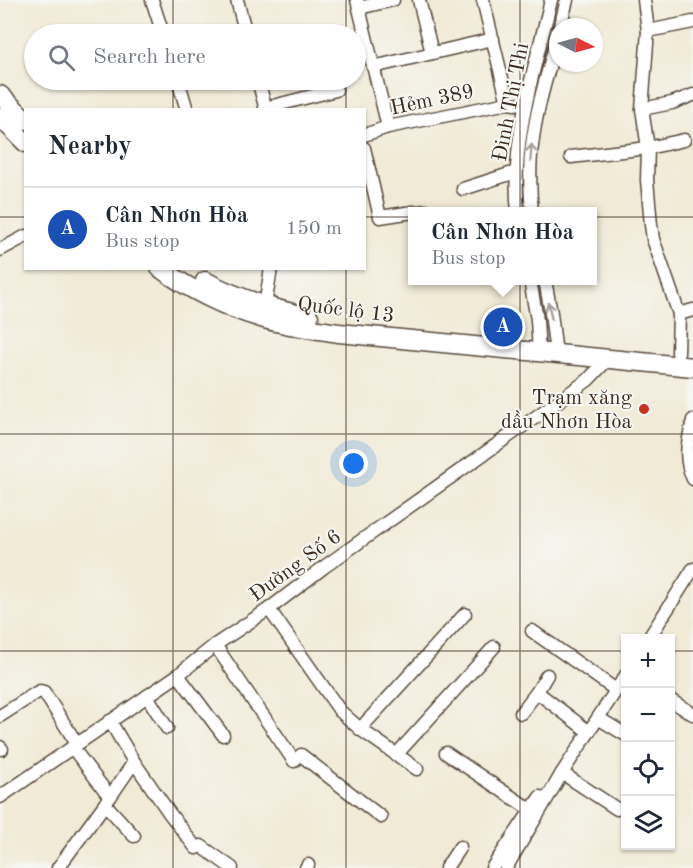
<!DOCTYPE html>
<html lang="en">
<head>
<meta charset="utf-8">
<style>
  :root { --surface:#fff; --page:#f2f2f3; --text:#1f2937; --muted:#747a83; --line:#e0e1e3; --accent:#0f766e }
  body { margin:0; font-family:"Old Standard TT",serif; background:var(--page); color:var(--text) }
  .controls { position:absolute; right:18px; bottom:18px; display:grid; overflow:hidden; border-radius:0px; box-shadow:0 2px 4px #0004 }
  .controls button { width:54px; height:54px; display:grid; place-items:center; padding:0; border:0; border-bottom:2px solid var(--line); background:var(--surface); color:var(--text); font:30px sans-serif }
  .compass { position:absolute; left:549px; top:18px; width:54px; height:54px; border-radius:50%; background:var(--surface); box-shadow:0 2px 4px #0004; rotate:96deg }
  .you { position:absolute; left:354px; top:464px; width:21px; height:21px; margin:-15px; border:4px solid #fff; border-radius:50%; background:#1a73e8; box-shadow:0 0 0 9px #1a73e833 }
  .badge { display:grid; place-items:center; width:39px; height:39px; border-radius:50%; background:var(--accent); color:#fff; font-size:20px; font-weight:700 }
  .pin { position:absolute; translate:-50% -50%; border:3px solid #fff; box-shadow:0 2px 6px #0006 }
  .popup { position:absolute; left:408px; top:207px; width:189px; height:78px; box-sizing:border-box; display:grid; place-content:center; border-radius:0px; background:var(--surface); filter:drop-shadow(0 2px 4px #0005); font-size:20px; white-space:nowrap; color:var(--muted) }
  .popup b { font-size:22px; color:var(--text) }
  .popup::after { content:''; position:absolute; left:50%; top:100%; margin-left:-12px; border:12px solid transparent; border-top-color:var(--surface) }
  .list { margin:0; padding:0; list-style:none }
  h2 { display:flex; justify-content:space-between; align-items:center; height:78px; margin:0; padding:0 24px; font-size:26px }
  h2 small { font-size:20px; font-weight:400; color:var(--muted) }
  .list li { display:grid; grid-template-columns:39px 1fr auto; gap:18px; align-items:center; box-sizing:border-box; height:84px; padding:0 24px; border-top:2px solid var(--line) }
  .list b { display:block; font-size:22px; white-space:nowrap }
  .list p { margin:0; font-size:20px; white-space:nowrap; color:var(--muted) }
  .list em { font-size:20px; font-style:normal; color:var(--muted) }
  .icon { flex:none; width:33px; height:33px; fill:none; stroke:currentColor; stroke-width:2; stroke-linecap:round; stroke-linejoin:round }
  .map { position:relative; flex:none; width:693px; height:868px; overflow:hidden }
  .search { position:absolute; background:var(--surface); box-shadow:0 2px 4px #0004; left:24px; top:24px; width:342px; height:66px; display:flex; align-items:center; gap:15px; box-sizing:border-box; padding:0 21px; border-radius:33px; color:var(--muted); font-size:22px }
  .panel { position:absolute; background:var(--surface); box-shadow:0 2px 4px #0004; left:24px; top:108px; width:342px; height:162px; border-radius:0px }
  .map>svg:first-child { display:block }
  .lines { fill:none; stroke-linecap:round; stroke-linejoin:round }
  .minor-casing { stroke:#56473a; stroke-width:15 }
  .highway-casing { stroke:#56473a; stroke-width:21 }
  .minor { stroke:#fff; stroke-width:12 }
  .highway { stroke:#fff; stroke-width:18 }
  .oneway { stroke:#a79f9a }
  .grid { fill:none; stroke:#3b2a1e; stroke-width:1.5; stroke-opacity:0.55 }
  .poi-dot { fill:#c8321e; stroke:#f6f6f2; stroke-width:2 }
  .labels { text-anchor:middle; stroke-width:4.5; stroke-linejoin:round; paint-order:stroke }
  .street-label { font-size:21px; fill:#3b2a1e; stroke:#f6f6f2 }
  .poi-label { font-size:21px; fill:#3b2a1e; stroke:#f6f6f2; text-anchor:end }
</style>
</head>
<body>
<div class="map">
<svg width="693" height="868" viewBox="0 0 693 868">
  <rect width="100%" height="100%" fill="#f6f6f2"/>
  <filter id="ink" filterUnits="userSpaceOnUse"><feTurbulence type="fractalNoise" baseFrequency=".0167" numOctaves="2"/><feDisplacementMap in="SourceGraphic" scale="12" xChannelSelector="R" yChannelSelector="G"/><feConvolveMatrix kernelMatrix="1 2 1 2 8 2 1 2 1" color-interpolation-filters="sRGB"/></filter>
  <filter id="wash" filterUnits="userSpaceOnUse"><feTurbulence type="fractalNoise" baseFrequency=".008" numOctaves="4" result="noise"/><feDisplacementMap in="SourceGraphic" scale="24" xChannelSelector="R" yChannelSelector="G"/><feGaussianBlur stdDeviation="1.35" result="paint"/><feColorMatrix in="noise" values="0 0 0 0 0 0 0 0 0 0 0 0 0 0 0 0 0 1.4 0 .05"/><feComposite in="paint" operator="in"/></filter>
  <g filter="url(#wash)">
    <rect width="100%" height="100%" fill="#f1ead6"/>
  </g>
  <g filter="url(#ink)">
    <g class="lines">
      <defs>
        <g id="minor">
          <path d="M 152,0 L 163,34"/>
          <path d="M 237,0 L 246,34"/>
          <path d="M 357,0 L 388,127"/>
          <path d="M 419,0 L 432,53"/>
          <path d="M 483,0 L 508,103 L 515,104"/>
          <path d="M 644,0 L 648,31 L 642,109 L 648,148 L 647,180 L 651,225 L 653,239 L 679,314 L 678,353"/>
          <path d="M 359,8 L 393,0"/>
          <path d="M 560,27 L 567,0"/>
          <path d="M 648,31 L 693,22"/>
          <path d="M 373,67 L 493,39"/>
          <path d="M 178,80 L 187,110"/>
          <path d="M 258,80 L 266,110"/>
          <path d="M 265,108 L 336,90"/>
          <path d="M 642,109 L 672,103 L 693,95"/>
          <path d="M 364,135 L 388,127 L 508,103"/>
          <path d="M 364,148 L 380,217 L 413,212"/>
          <path d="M 571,157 L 648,148 L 684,140"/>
          <path d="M 463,189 L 516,172"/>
          <path d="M 419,212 L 425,211"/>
          <path d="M 518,212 C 510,141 535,68 551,0"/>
          <path d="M 532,212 C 530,190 529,168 532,146 C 536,109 548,72 558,36"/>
          <path d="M 0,250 L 26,236"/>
          <path d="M 530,280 L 537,320 L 539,352"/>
          <path d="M 545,280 L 551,313 L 556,354"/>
          <path d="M 265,306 L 271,268"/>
          <path d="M 679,314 L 693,310"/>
          <path d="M 693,420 C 688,442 683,457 693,479"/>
          <path d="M 269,609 L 340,711 L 360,729 L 417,769"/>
          <path d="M 532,631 L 616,690"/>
          <path d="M 649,638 L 693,569"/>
          <path d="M 215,645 L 294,761"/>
          <path d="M 178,675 L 223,735"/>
          <path d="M 537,692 L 589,732"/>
          <path d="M 147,696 L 167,728"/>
          <path d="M 670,700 L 693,714"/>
          <path d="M 521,713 L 537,692 L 547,675"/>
          <path d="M 0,716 L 36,693 L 40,691 L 44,692 L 77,744"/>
          <path d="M 598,718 L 626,735"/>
          <path d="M 110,721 L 134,762 L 170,814 L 196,848"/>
          <path d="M 360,729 L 465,614"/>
          <path d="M 0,747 L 2,749"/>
          <path d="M 72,747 L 110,797"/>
          <path d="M 446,753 L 531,810"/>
          <path d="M 301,755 L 381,817"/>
          <path d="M 396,755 L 494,647"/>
          <path d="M 562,773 L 617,809"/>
          <path d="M 0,797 L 178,675 L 215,645 L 269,609 L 324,567 L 588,380 L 608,359"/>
          <path d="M 105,804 L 134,836"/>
          <path d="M 201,846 L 232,868"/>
          <path d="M 58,868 L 110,797 L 134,762"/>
          <path d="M 306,868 L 308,865"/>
          <path d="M 446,868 L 460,847"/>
          <path d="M 492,868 L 540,797"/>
          <path d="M 506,868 L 548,797 L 562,773 L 626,675"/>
        </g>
        <g id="highway">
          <path d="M 0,95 L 26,120"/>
          <path d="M 0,117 L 26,143"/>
          <path d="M 160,268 C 190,290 225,307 261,318 C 286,326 313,329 339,333 L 693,367"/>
          <path d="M 205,281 C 238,299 273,309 309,317"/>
        </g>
      </defs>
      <!-- minor casing -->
      <use href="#minor" class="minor-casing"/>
      <!-- highway casing -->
      <use href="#highway" class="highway-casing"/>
      <!-- minor -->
      <use href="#minor" class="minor"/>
      <!-- highway -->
      <use href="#highway" class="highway"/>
    </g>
    <!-- one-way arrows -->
    <defs><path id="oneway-shaft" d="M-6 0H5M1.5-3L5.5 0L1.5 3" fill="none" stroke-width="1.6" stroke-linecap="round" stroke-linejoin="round" transform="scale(1.5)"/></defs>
    <g class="oneway">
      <use href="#oneway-shaft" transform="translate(531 153) rotate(-86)"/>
      <use href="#oneway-shaft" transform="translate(550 311) rotate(-101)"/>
    </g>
  </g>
  <!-- grid -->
  <path class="grid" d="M 173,0 L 173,34M 346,0 L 346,34M 520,0 L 520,868M 173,80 L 173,110M 346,80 L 346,110M 0,217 L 26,217M 364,217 L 693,217M 173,268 L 173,868M 346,268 L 346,868M 0,434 L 693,434M 0,651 L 626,651M 670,651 L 693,651"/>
  <!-- markers -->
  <circle class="poi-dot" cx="644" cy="409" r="6"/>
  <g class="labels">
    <!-- street labels -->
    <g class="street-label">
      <text transform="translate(432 99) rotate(-12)" y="7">Hẻm 389</text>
      <text transform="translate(510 102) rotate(-79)" y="7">Đinh Thị Thi</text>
      <text transform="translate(346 309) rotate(7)" y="7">Quốc lộ 13</text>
      <text transform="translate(295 565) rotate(-36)" y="7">Đường Số 6</text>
    </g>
    <!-- poi labels -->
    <g class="poi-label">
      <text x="632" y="404">Trạm xăng<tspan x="632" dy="24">dầu Nhơn Hòa</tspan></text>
    </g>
  </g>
</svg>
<div class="controls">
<button>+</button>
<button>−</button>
<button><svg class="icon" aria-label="locate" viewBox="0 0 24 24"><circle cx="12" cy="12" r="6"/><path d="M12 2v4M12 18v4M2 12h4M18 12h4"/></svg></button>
<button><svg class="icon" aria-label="layers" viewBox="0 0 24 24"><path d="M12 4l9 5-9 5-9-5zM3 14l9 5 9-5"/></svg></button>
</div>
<svg class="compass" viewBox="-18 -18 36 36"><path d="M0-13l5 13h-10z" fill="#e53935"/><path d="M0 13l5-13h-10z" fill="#747a83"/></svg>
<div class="you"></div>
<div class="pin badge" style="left:503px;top:327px;background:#1a4fb4">A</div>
<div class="popup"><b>Cân Nhơn Hòa</b>Bus stop</div>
<div class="search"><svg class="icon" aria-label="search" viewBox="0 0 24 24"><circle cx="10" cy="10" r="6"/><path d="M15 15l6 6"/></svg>Search here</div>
<section class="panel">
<h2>Nearby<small></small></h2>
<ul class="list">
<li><span class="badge" style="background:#1a4fb4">A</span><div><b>Cân Nhơn Hòa</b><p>Bus stop</p></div><em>150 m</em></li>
</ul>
</section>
</div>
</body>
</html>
